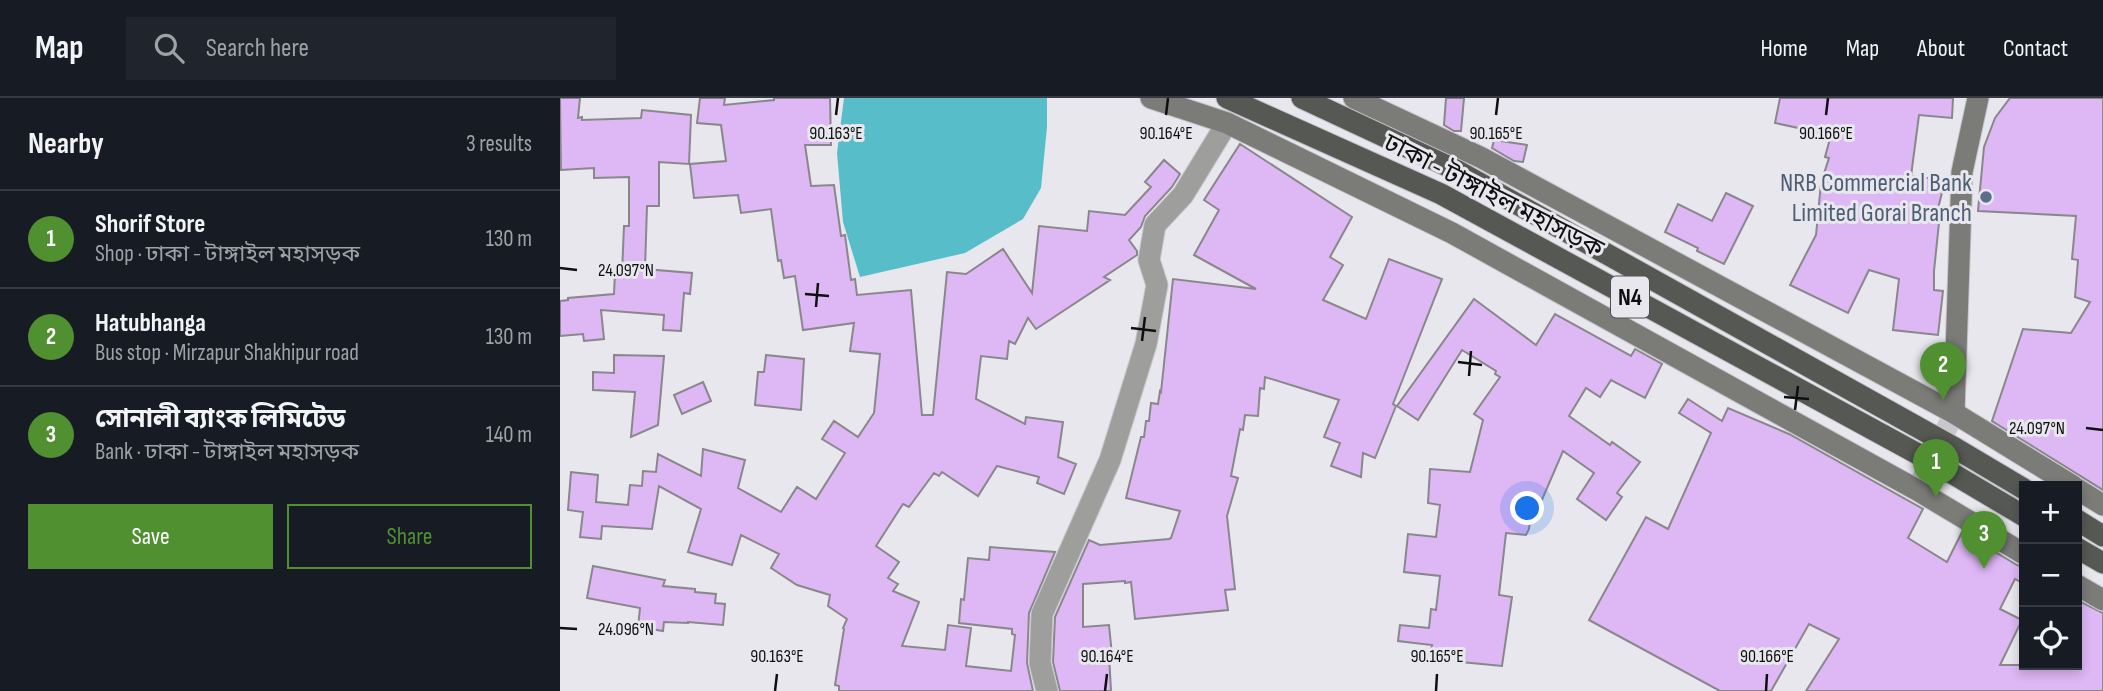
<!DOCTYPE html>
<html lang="en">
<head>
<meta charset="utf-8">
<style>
  :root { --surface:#171b24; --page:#20242c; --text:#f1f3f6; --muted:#9ea1a6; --line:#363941; --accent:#519031 }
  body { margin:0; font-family:"Sofia Sans Condensed","Noto Sans Bengali",sans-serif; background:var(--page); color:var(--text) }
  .controls { position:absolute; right:21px; bottom:21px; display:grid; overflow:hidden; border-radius:0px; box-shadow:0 4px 10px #0003 }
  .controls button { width:63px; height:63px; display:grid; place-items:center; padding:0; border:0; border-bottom:2px solid var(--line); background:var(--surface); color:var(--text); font:35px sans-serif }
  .you { position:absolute; left:968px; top:411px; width:24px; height:24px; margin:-18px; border:5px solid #fff; border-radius:50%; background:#1a73e8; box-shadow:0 0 0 10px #1a73e833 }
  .badge { display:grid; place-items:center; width:46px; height:46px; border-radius:50%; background:var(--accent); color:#fff; font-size:23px; font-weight:700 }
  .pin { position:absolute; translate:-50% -58px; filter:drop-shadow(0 2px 4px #0008) }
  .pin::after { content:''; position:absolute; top:37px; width:24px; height:21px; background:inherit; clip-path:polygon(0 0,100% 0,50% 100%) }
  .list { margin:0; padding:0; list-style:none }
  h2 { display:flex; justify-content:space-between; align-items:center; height:91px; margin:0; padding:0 28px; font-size:30px }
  h2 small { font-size:23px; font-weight:400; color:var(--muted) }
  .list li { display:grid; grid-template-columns:46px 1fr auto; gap:21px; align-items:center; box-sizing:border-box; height:98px; padding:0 28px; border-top:2px solid var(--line) }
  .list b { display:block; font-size:26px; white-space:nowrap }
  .list p { margin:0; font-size:23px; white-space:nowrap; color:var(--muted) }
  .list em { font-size:23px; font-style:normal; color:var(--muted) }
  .actions { display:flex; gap:14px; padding:21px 28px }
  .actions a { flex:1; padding:16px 0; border:2px solid var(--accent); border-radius:0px; text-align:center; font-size:24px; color:var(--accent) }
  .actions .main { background:var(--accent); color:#fff }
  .icon { flex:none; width:38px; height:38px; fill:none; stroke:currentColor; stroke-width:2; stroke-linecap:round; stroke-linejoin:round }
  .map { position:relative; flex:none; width:1543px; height:593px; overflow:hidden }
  header { display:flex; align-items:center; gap:42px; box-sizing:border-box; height:98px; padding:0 35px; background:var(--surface); border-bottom:2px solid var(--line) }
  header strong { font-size:33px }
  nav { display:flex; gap:38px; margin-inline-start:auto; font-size:24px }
  .search { width:490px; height:63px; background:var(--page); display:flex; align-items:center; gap:18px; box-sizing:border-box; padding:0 24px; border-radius:0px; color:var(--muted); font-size:26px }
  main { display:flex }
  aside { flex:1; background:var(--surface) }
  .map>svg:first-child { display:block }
  .water { fill:#57bdc9 }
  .building { fill:#deb7f5; stroke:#8a878c; stroke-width:2 }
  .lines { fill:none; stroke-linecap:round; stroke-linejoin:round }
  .secondary-tunnel { stroke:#c7c7cc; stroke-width:21; stroke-dasharray:21 10; stroke-linecap:butt }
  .minor-casing { stroke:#c4c4ca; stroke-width:23 }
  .secondary-casing { stroke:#c4c4ca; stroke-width:23 }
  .trunk-casing { stroke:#c4c4ca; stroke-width:23 }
  .minor { stroke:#9e9f9c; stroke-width:21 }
  .secondary { stroke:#7b7b78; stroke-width:21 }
  .trunk { stroke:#565854; stroke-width:21 }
  .ticks { fill:none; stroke:#0f0f11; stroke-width:2.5 }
  .service-dot { fill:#5c6f8a; stroke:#e7e7ed; stroke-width:2.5 }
  .labels { text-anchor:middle; stroke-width:6; stroke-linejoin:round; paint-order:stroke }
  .shield { fill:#e7e7ed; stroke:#505053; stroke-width:2 }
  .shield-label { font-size:24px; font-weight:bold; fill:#0f0f11 }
  .service-label { font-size:26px; fill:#4e5e75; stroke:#e7e7ed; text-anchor:end }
  .street-label { font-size:26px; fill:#0f0f11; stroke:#e7e7ed }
  .ticks-label { font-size:18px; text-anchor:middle; fill:#0f0f11; stroke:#e7e7ed; stroke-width:6; stroke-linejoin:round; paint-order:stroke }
</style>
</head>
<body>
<header>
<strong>Map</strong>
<div class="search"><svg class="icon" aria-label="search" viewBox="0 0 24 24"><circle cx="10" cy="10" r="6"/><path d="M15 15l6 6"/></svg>Search here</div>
<nav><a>Home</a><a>Map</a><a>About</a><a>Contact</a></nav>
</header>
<main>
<aside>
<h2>Nearby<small>3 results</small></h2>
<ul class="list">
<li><span class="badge">1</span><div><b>Shorif Store</b><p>Shop · ঢাকা - টাঙ্গাইল মহাসড়ক</p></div><em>130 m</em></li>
<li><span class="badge">2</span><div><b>Hatubhanga</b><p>Bus stop · Mirzapur Shakhipur road</p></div><em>130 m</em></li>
<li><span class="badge">3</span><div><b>সোনালী ব্যাংক লিমিটেড</b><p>Bank · ঢাকা - টাঙ্গাইল মহাসড়ক</p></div><em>140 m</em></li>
</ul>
<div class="actions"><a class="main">Save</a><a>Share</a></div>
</aside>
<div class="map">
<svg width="1543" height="593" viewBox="0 0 1543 593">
  <rect width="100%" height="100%" fill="#e7e7ed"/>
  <!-- water -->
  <path class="water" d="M 284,0 L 487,0 L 487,29 L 481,90 L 463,121 L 405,155 L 300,179 L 283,124 L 277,55 Z"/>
  <!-- building -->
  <g class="building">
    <path d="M 0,0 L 20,0 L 18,20 L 22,19 L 22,22 L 81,20 L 82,12 L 131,17 L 129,66 L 99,64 L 99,108 L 87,108 L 85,171 L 132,175 L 130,196 L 124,195 L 121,233 L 103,232 L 104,217 L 41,212 L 44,241 L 24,243 L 23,236 L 0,238 L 0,203 L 8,202 L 8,200 L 54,196 L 55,175 L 62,175 L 64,128 L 69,128 L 69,79 L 34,80 L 34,70 L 1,72 Z"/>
    <path d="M 140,0 L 165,0 L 164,7 L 214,2 L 214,0 L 270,0 L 271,47 L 245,47 L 251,88 L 274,87 L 281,138 L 285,137 L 291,182 L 295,181 L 297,197 L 351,192 L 362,317 L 373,317 L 387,174 L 406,176 L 443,151 L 472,195 L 479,128 L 527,133 L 529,113 L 565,117 L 591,89 L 585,84 L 604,62 L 620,76 L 612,89 L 585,118 L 581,129 L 569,142 L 577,153 L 577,157 L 544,179 L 550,182 L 476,231 L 468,220 L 455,246 L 449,243 L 447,261 L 421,258 L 416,301 L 465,326 L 466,319 L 503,324 L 498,359 L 516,366 L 504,396 L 477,385 L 479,379 L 437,368 L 418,398 L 382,374 L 379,378 L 374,375 L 349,409 L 343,406 L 316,448 L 339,464 L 328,480 L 338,486 L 333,493 L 359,504 L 342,548 L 385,552 L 388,527 L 411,530 L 406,568 L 451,573 L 455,537 L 452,536 L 452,531 L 399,525 L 401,501 L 404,502 L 408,460 L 429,462 L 430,449 L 495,454 L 469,515 L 467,565 L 473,593 L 279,593 L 279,588 L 275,587 L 277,574 L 284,531 L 283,530 L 287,521 L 268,508 L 270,497 L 237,487 L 211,470 L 219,456 L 181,437 L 172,467 L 128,454 L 141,411 L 99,388 L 92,431 L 42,428 L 41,441 L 20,439 L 23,414 L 8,412 L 11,374 L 38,377 L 36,404 L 68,407 L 70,387 L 82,388 L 83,373 L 96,374 L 98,356 L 141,378 L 143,351 L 185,362 L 178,390 L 221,414 L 237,389 L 256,401 L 285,355 L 262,341 L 274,323 L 298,339 L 314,315 L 320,256 L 290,253 L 294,225 L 243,232 L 235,178 L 224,180 L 221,162 L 218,163 L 211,111 L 181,115 L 178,97 L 134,100 L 130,66 L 166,63 L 161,27 L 137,25 Z"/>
    <path d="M 886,0 L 904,0 L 901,33 L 894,33 L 884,27 Z"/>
    <path d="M 1220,0 L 1393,0 L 1392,20 L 1359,17 L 1351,78 L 1385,82 L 1377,115 L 1380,115 L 1374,173 L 1374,192 L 1383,193 L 1378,237 L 1333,232 L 1339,181 L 1309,172 L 1288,215 L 1230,187 L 1256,137 L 1261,85 L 1269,60 L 1265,59 L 1271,37 L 1215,25 Z"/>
    <path d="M 1450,0 L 1543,0 L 1543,392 L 1432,323 L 1463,231 L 1511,235 L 1530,204 L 1515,199 L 1518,162 L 1512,161 L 1516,118 L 1418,113 L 1424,49 L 1435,20 Z"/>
    <path d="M 934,42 L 967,47 L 963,64 L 954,63 L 932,50 Z"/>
    <path d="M 680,46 L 792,119 L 770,159 L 783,167 L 763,202 L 806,221 L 829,161 L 882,181 L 833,306 L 836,308 L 815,360 L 803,355 L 801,379 L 771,368 L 780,345 L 764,339 L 779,302 L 705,279 L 704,291 L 700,290 L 698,318 L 685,317 L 683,332 L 680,331 L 671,378 L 678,380 L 667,418 L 675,491 L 665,492 L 668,512 L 575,521 L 571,484 L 565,485 L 565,483 L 523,486 L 523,529 L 549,527 L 552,557 L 549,557 L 551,593 L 500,593 L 493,564 L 495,519 L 529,442 L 540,447 L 609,441 L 611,440 L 620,413 L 566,400 L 581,339 L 584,339 L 586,323 L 589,323 L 591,305 L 598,306 L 600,293 L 601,294 L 613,181 L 696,191 L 634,157 L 659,112 L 644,102 Z"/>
    <path d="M 1166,95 L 1193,108 L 1164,166 L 1137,153 L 1138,150 L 1105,134 L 1118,106 L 1152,123 Z"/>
    <path d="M 914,201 L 976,247 L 995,216 L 1071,258 L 1075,251 L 1102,266 L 1085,300 L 1051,282 L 1040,299 L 1026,290 L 1009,318 L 1050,347 L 1052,344 L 1080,364 L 1057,395 L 1062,399 L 1046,422 L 1017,401 L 1034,375 L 1003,353 L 978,411 L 972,408 L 969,431 L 966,437 L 946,435 L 939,497 L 952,499 L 942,568 L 901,564 L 902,555 L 871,552 L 872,547 L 838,543 L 840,527 L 869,530 L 871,511 L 876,512 L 880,478 L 844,474 L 848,436 L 876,439 L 880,407 L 868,405 L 870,371 L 910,374 L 923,322 L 914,316 L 940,279 L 935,276 L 936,273 L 902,252 L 858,322 L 837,308 Z"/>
    <path d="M 54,257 L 104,258 L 98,327 L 71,339 L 75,294 L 33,292 L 33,274 L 54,275 Z"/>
    <path d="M 206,257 L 244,261 L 241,312 L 195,307 L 198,274 L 204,274 Z"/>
    <path d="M 143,284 L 151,303 L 122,316 L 114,297 Z"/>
    <path d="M 1128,301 L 1162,323 L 1168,310 L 1229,336 L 1363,411 L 1348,440 L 1387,464 L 1402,434 L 1457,467 L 1464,469 L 1464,486 L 1455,481 L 1440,511 L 1462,522 L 1440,567 L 1517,567 L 1517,502 L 1543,515 L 1543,593 L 1246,593 L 1279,541 L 1249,526 L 1211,593 L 1160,593 L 1029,522 L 1086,419 L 1108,431 L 1151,335 L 1119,315 Z"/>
    <path d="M 33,468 L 105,482 L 103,488 L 135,491 L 135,494 L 156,496 L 155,505 L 165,506 L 163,527 L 128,524 L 128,525 L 104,524 L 103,533 L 78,529 L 80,510 L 27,500 Z"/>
  </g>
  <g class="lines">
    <!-- secondary-tunnel -->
    <path class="secondary-tunnel" d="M 1357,392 L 1394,315"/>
    <defs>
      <path id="minor" d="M 487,593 L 480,565 L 482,516 L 550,362 L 586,246 L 597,187 L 589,162 L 595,127 L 623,97 L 667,25"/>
      <g id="secondary">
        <path d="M 591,0 L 667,25 L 892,135 L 1357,392 L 1464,456"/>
        <path d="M 794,0 L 922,60 L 1394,315 L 1513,388"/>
        <path d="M 1394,315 L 1402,74 L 1418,0"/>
        <path d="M 1517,391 L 1543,407"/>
        <path d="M 1517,487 L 1543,502"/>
      </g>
      <g id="trunk">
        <path d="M 667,0 L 881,96 L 1378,367 L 1464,418"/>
        <path d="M 742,0 L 896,72 L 1395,350 L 1464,391"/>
        <path d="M 1517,422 L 1543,438"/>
        <path d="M 1517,450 L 1543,465"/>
      </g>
    </defs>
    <!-- minor casing -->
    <use href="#minor" class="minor-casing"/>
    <!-- secondary casing -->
    <use href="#secondary" class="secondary-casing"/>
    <!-- trunk casing -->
    <use href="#trunk" class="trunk-casing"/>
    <!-- minor -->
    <use href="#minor" class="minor"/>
    <!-- secondary -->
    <use href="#secondary" class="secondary"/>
    <!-- trunk -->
    <use href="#trunk" class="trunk"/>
  </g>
  <!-- ticks -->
  <path class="ticks" d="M 276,17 L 278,0M 606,17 L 608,0M 936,17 L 938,0M 1266,17 L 1268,0M 0,170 L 17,172M 245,196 L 269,198M 256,209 L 258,185M 571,230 L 596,233M 582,243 L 585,219M 898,264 L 922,267M 909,278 L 911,253M 1224,299 L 1249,301M 1235,312 L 1238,288M 1526,330 L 1543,332M 0,530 L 17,531M 215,593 L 217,576M 545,593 L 547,576M 876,593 L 877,576M 1206,593 L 1207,576"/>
  <!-- markers -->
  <circle class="service-dot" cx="1426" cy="99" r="7"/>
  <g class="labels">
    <!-- shield labels -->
    <rect class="shield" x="1051" y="178.5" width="38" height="41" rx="5"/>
    <g class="shield-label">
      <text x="1070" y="207">N4</text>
    </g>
    <!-- service labels -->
    <g class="service-label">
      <text x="1412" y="93">NRB Commercial Bank<tspan x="1412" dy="30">Limited Gorai Branch</tspan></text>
    </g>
    <!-- street labels -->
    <g class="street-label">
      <text transform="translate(934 97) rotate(27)" y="9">ঢাকা - টাঙ্গাইল মহাসড়ক</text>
    </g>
  </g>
  <g class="ticks-label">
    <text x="276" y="41">90.163°E</text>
    <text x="606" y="41">90.164°E</text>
    <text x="936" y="41">90.165°E</text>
    <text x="1266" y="41">90.166°E</text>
    <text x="66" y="178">24.097°N</text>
    <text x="1477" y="336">24.097°N</text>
    <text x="66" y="537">24.096°N</text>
    <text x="217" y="564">90.163°E</text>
    <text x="547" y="564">90.164°E</text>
    <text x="877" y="564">90.165°E</text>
    <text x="1207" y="564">90.166°E</text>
  </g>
</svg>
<div class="controls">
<button>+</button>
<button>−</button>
<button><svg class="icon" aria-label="locate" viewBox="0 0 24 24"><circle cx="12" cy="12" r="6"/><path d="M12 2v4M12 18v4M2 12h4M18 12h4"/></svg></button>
</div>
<div class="you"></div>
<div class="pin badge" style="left:1376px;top:399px">1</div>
<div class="pin badge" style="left:1383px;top:302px">2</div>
<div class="pin badge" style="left:1424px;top:471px">3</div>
</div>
</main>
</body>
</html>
